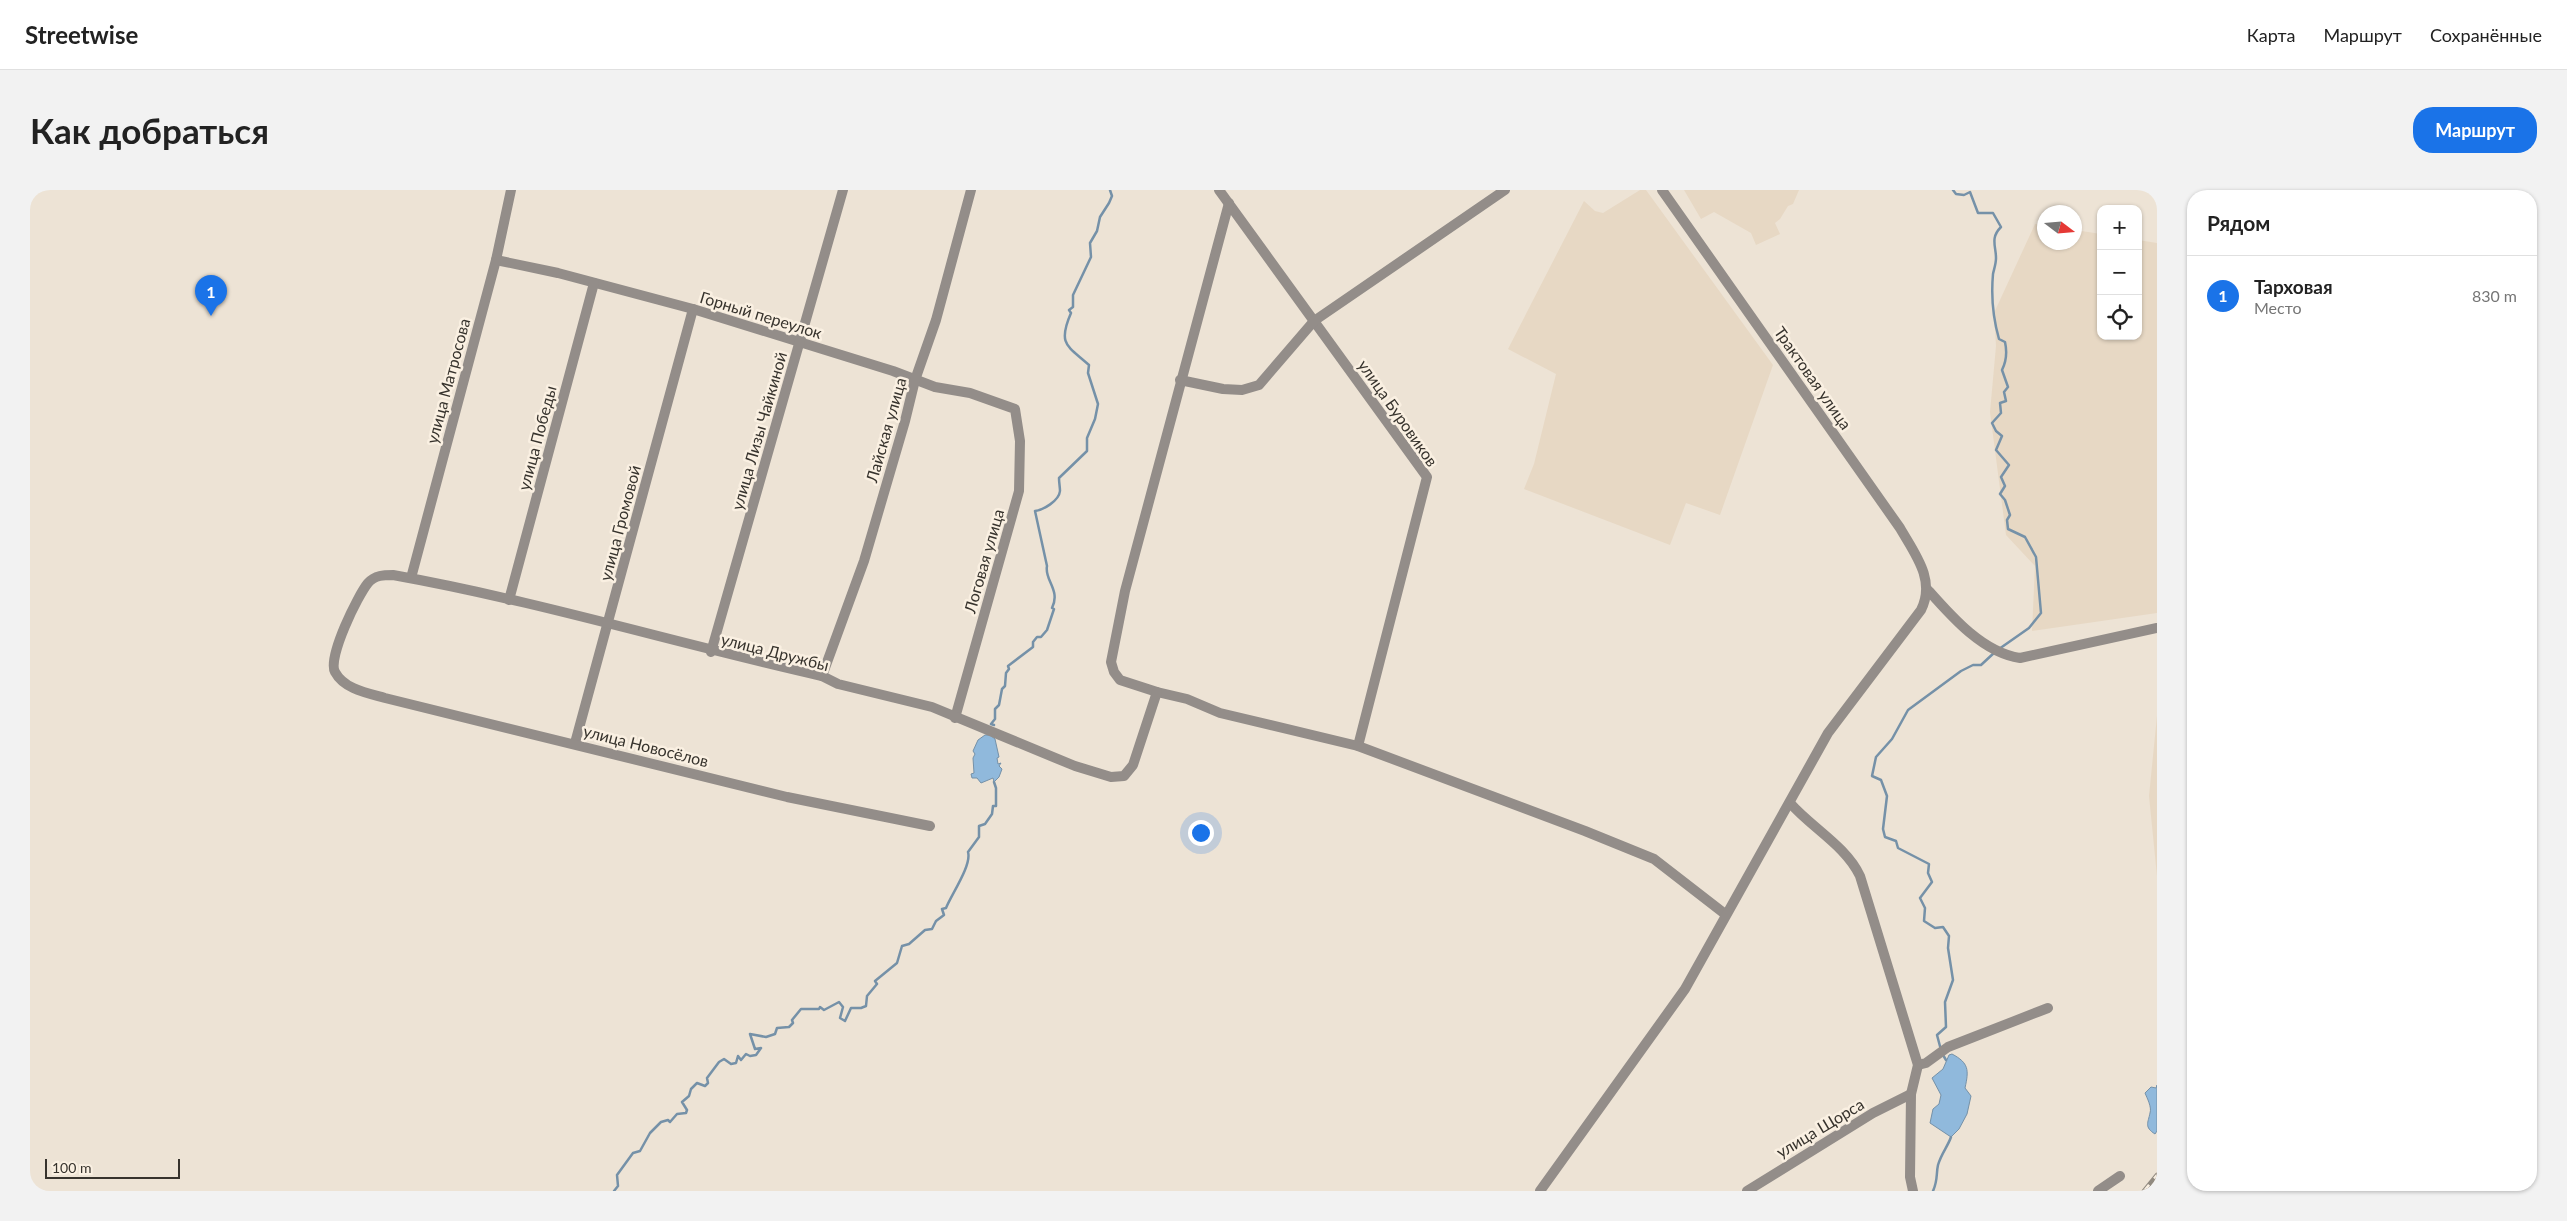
<!DOCTYPE html>
<html lang="ru">
<head>
<meta charset="utf-8">
<style>
  :root { --surface:#fff; --page:#f2f2f2; --text:#222; --muted:#767676; --line:#e0e0e0; --accent:#1a73e8 }
  body { margin:0; font-family:Lato,sans-serif; background:var(--page); color:var(--text) }
  .controls { position:absolute; right:15px; top:15px; display:grid; overflow:hidden; border-radius:10px; box-shadow:0 1px 4px #0004 }
  .controls button { width:45px; height:45px; display:grid; place-items:center; padding:0; border:0; border-bottom:1px solid var(--line); background:var(--surface); color:var(--text); font:25px sans-serif }
  .compass { position:absolute; left:2007px; top:15px; width:45px; height:45px; border-radius:50%; background:var(--surface); box-shadow:0 1px 4px #0004; rotate:106deg }
  .scale { position:absolute; left:15px; bottom:12px; width:135px; box-sizing:border-box; padding-left:5px; border:2px solid #37332d; border-top:0; font-size:14px; line-height:18px; white-space:nowrap; color:#37332d; -webkit-text-stroke:4px #faf0e2; paint-order:stroke }
  .you { position:absolute; left:1170px; top:642px; width:18px; height:18px; margin:-12px; border:4px solid #fff; border-radius:50%; background:#1a73e8; box-shadow:0 0 0 8px #1a73e833 }
  .badge { display:grid; place-items:center; width:32px; height:32px; border-radius:50%; background:var(--accent); color:#fff; font-size:16px; font-weight:700 }
  .pin { position:absolute; translate:-50% -41px; filter:drop-shadow(0 1px 2px #0008) }
  .pin::after { content:''; position:absolute; top:26px; width:18px; height:15px; background:inherit; clip-path:polygon(0 0,100% 0,50% 100%) }
  .list { margin:0; padding:0; list-style:none }
  h2 { display:flex; justify-content:space-between; align-items:center; height:65px; margin:0; padding:0 20px; font-size:21px }
  h2 small { font-size:16px; font-weight:400; color:var(--muted) }
  .list li { display:grid; grid-template-columns:32px 1fr auto; gap:15px; align-items:center; box-sizing:border-box; height:80px; padding:0 20px; border-top:1px solid var(--line) }
  .list b { display:block; font-size:19px; white-space:nowrap }
  .list p { margin:0; font-size:16px; white-space:nowrap; color:var(--muted) }
  .list em { font-size:16px; font-style:normal; color:var(--muted) }
  .icon { flex:none; width:28px; height:28px; fill:none; stroke:currentColor; stroke-width:2; stroke-linecap:round; stroke-linejoin:round }
  .map { position:relative; flex:none; width:2127px; height:1001px; overflow:hidden; border-radius:20px }
  header { display:flex; align-items:center; gap:30px; box-sizing:border-box; height:70px; padding:0 25px; background:var(--surface); border-bottom:1px solid var(--line) }
  header strong { font-size:24px }
  nav { display:flex; gap:28px; margin-inline-start:auto; font-size:18px }
  .intro { display:flex; align-items:center; justify-content:space-between; box-sizing:border-box; height:120px; padding:0 30px }
  h1 { margin:0; font-size:35px }
  .button { padding:12px 22px; border-radius:20px; background:var(--accent); color:#fff; font-size:18px; font-weight:700 }
  main { display:flex; gap:30px; padding:0 30px }
  aside { flex:1; background:var(--surface); border-radius:20px; box-shadow:0 1px 4px #0004 }
  .map>svg:first-child { display:block }
  .built { fill:#e7d8c4 }
  .water { fill:#90b9dc; stroke:#7591a8 }
  .lines { fill:none; stroke-linecap:round; stroke-linejoin:round }
  .stream { stroke:#7591a8; stroke-width:2.5 }
  .minor { stroke:#938d89; stroke-width:10 }
  .rail-casing { stroke:#918a80; stroke-width:4.5 }
  .rail { stroke:#faf0e2; stroke-width:2.5; stroke-dasharray:8; stroke-linecap:butt }
  .labels { text-anchor:middle; stroke-width:5; stroke-linejoin:round; paint-order:stroke }
  .street-label { font-size:16px; fill:#37332d; stroke:#faf0e2 }
</style>
</head>
<body>
<header>
<strong>Streetwise</strong>
<nav><a>Карта</a><a>Маршрут</a><a>Сохранённые</a></nav>
</header>
<div class="intro"><h1>Как добраться</h1><a class="button">Маршрут</a></div>
<main>
<div class="map">
<svg width="2127" height="1001" viewBox="0 0 2127 1001">
  <rect width="100%" height="100%" fill="#ede3d5"/>
  <!-- built -->
  <g class="built">
    <path d="M 1610,0 L 1616,0 L 1743,175 L 1690,325 L 1656,313 L 1640,355 L 1494,299 L 1504,274 L 1526,184 L 1478,159 L 1554,11 L 1565,21 L 1573,23 Z"/>
    <path d="M 1654,0 L 1769,0 L 1763,14 L 1758,16 L 1750,29 L 1745,33 L 1750,44 L 1726,55 L 1721,43 L 1684,22 L 1671,29 Z"/>
    <path d="M 2005,34 L 2014,35 L 2014,52 L 2044,52 L 2045,40 L 2071,44 L 2071,146 L 2108,146 L 2108,50 L 2127,53 L 2127,423 L 2002,441 L 2005,376 L 1976,345 L 1960,222 L 1966,156 L 1964,123 Z"/>
    <path d="M 2127,526 L 2127,686 L 2119,606 Z"/>
  </g>
  <!-- water -->
  <g class="water">
    <path d="M 955,545 L 960,545 L 965,549 L 969,567 L 967,568 L 968,574 L 971,573 L 969,576 L 972,579 L 969,587 L 964,592 L 963,588 L 951,593 L 947,588 L 942,588 L 941,584 L 944,583 L 943,568 L 945,564 L 943,561 L 948,550 Z"/>
    <path d="M 1922,864 C 1939,873 1939,880 1935,898 L 1941,906 L 1937,924 L 1929,939 L 1921,947 L 1900,933 L 1903,919 L 1909,914 L 1911,905 L 1902,888 L 1913,879 L 1919,865 Z"/>
    <path d="M 2127,895 L 2127,941 L 2125,944 C 2114,937 2118,933 2120,923 C 2122,917 2117,908 2115,903 L 2121,897 L 2126,898 Z"/>
  </g>
  <g class="lines">
    <!-- stream -->
    <g class="stream">
      <path d="M 1923,0 L 1926,4 L 1934,5 L 1940,2 L 1948,23 L 1963,23 L 1971,37 C 1960,48 1966,56 1966,68 C 1966,74 1964,79 1963,84 C 1961,106 1963,128 1969,149 L 1975,152 C 1977,161 1976,172 1972,180 L 1978,197 L 1974,202 L 1976,211 L 1970,213 L 1971,223 L 1962,233 L 1966,241 L 1972,246 L 1966,260 L 1979,275 L 1971,287 L 1975,296 L 1970,304 L 1975,310 L 1980,325 L 1977,330 L 1978,339 L 1995,347 L 2006,367 L 2011,423 L 1999,438 L 1969,459"/>
      <path d="M 964,535 L 961,534 L 965,529 L 965,519 L 969,515 L 972,499 L 975,496 L 976,483 L 979,479 L 978,476 L 1003,457 L 1003,452 L 1007,447 L 1011,447 L 1017,440 L 1024,419 L 1022,418 C 1031,400 1014,390 1017,376 L 1005,321 C 1013,320 1029,311 1030,301 C 1030,297 1029,293 1029,288 L 1057,261 L 1057,248 L 1065,229 L 1068,214 L 1058,183 L 1059,175 C 1038,156 1027,155 1041,123 L 1039,120 L 1043,117 L 1043,105 L 1061,67 L 1060,53 L 1067,41 L 1070,27 L 1079,13 L 1082,6 L 1080,0"/>
      <path d="M 1911,860 L 1907,845 L 1916,837 L 1915,812 L 1923,790 L 1918,758 L 1919,746 L 1913,737 L 1905,738 L 1894,731 L 1895,718 L 1890,708 L 1902,692 L 1898,683 L 1899,674 L 1868,658 L 1866,651 L 1855,647 L 1853,639 L 1857,606 L 1851,590 L 1842,586 L 1846,567 L 1862,549 L 1878,520 L 1931,481 L 1943,475 L 1951,475 L 1965,462"/>
      <path d="M 1913,865 L 1916,870"/>
      <path d="M 584,1001 L 588,996 L 587,985 L 603,963 L 610,961 L 620,943 L 631,932 L 638,930 L 640,932 L 647,924 L 656,923 L 657,920 L 652,912 L 659,906 L 661,899 L 667,893 L 675,896 L 678,893 L 677,888 L 689,872 L 694,869 L 701,874 L 706,873 L 708,866 L 711,870 L 716,864 L 720,866 L 726,865 L 731,858 L 725,859 L 720,844 L 736,847 L 745,844 L 747,838 L 759,837 L 763,833 L 762,830 L 771,819 L 789,819 L 790,817 L 794,820 L 809,812 L 813,817 L 810,828 L 815,831 L 821,818 L 831,818 L 836,816 L 837,806 L 847,794 L 845,791 L 867,773 L 872,756 L 879,754 L 895,740 L 902,739 L 906,731 L 914,725 L 912,719 L 916,718 C 921,705 942,675 938,662 L 949,647 L 949,636 L 955,634 L 962,624 L 963,616 L 966,616 L 966,598 L 964,592"/>
      <path d="M 1903,1001 C 1908,990 1906,984 1908,975 C 1911,964 1918,956 1921,947"/>
    </g>
    <!-- minor -->
    <g class="minor">
      <path d="M 1189,0 L 1397,287 L 1328,556"/>
      <path d="M 1199,13 L 1095,401 L 1081,472 L 1084,482 L 1090,490 L 1127,502 L 1157,509 L 1190,523 L 1328,556 L 1555,641 L 1624,669 L 1695,724"/>
      <path d="M 466,70 L 528,83 L 663,119 L 863,181 L 905,197 L 940,203 L 985,219 L 990,251 L 989,301 L 925,528"/>
      <path d="M 1150,190 L 1193,199 L 1212,200 L 1229,195 L 1284,131 L 1475,0"/>
      <path d="M 381,388 L 466,70 L 481,0"/>
      <path d="M 1898,400 C 1921,426 1953,463 1990,468 L 2127,438"/>
      <path d="M 479,410 L 564,93"/>
      <path d="M 681,462 L 813,0"/>
      <path d="M 792,486 L 834,371 L 875,231 L 885,190 L 906,130 L 941,0"/>
      <path d="M 545,553 L 663,119"/>
      <path d="M 1760,613 C 1782,638 1816,656 1830,686 L 1888,875 L 1881,904 L 1880,987 L 1883,1001"/>
      <path d="M 900,636 L 757,607 L 355,508 C 337,503 314,499 305,482 C 297,468 328,405 338,393 C 345,385 354,385 363,385 C 508,411 649,454 792,486 L 808,494 L 902,517 L 1045,576 L 1081,587 L 1094,586 L 1103,575 L 1127,502"/>
      <path d="M 1888,875 L 1896,873 L 1918,857 L 2018,818"/>
      <path d="M 1510,1001 L 1655,799 L 1798,543 L 1891,420 C 1906,390 1885,364 1870,338 L 1632,0"/>
      <path d="M 1717,1001 L 1843,923 L 1881,904"/>
      <path d="M 2068,1001 L 2090,986"/>
    </g>
    <defs>
      <path id="rail" d="M 2114,1001 L 2127,985"/>
    </defs>
    <!-- rail casing -->
    <use href="#rail" class="rail-casing"/>
    <!-- rail -->
    <use href="#rail" class="rail"/>
  </g>
  <g class="labels">
    <!-- street labels -->
    <g class="street-label">
      <text transform="translate(731 125) rotate(17)" y="6">Горный переулок</text>
      <text transform="translate(1783 188) rotate(55)" y="6">Трактовая улица</text>
      <text transform="translate(418 191) rotate(-75)" y="6">улица Матросова</text>
      <text transform="translate(1368 223) rotate(55)" y="6">улица Буровиков</text>
      <text transform="translate(856 240) rotate(-74)" y="6">Лайская улица</text>
      <text transform="translate(729 241) rotate(-74)" y="6">улица Лизы Чайкиной</text>
      <text transform="translate(507 248) rotate(-75)" y="6">улица Победы</text>
      <text transform="translate(590 333) rotate(-75)" y="6">улица Громовой</text>
      <text transform="translate(954 371) rotate(-74)" y="6">Логовая улица</text>
      <text transform="translate(745 462) rotate(14)" y="6">улица Дружбы</text>
      <text transform="translate(616 556) rotate(14)" y="6">улица Новосёлов</text>
      <text transform="translate(1790 938) rotate(-31)" y="6">улица Щорса</text>
    </g>
  </g>
</svg>
<div class="controls">
<button>+</button>
<button>−</button>
<button><svg class="icon" aria-label="locate" viewBox="0 0 24 24"><circle cx="12" cy="12" r="6"/><path d="M12 2v4M12 18v4M2 12h4M18 12h4"/></svg></button>
</div>
<svg class="compass" viewBox="-18 -18 36 36"><path d="M0-13l5 13h-10z" fill="#e53935"/><path d="M0 13l5-13h-10z" fill="#767676"/></svg>
<div class="scale">100 m</div>
<div class="you"></div>
<div class="pin badge" style="left:181px;top:126px">1</div>
</div>
<aside>
<h2>Рядом<small></small></h2>
<ul class="list">
<li><span class="badge">1</span><div><b>Тарховая</b><p>Место</p></div><em>830 m</em></li>
</ul>
</aside>
</main>
</body>
</html>
